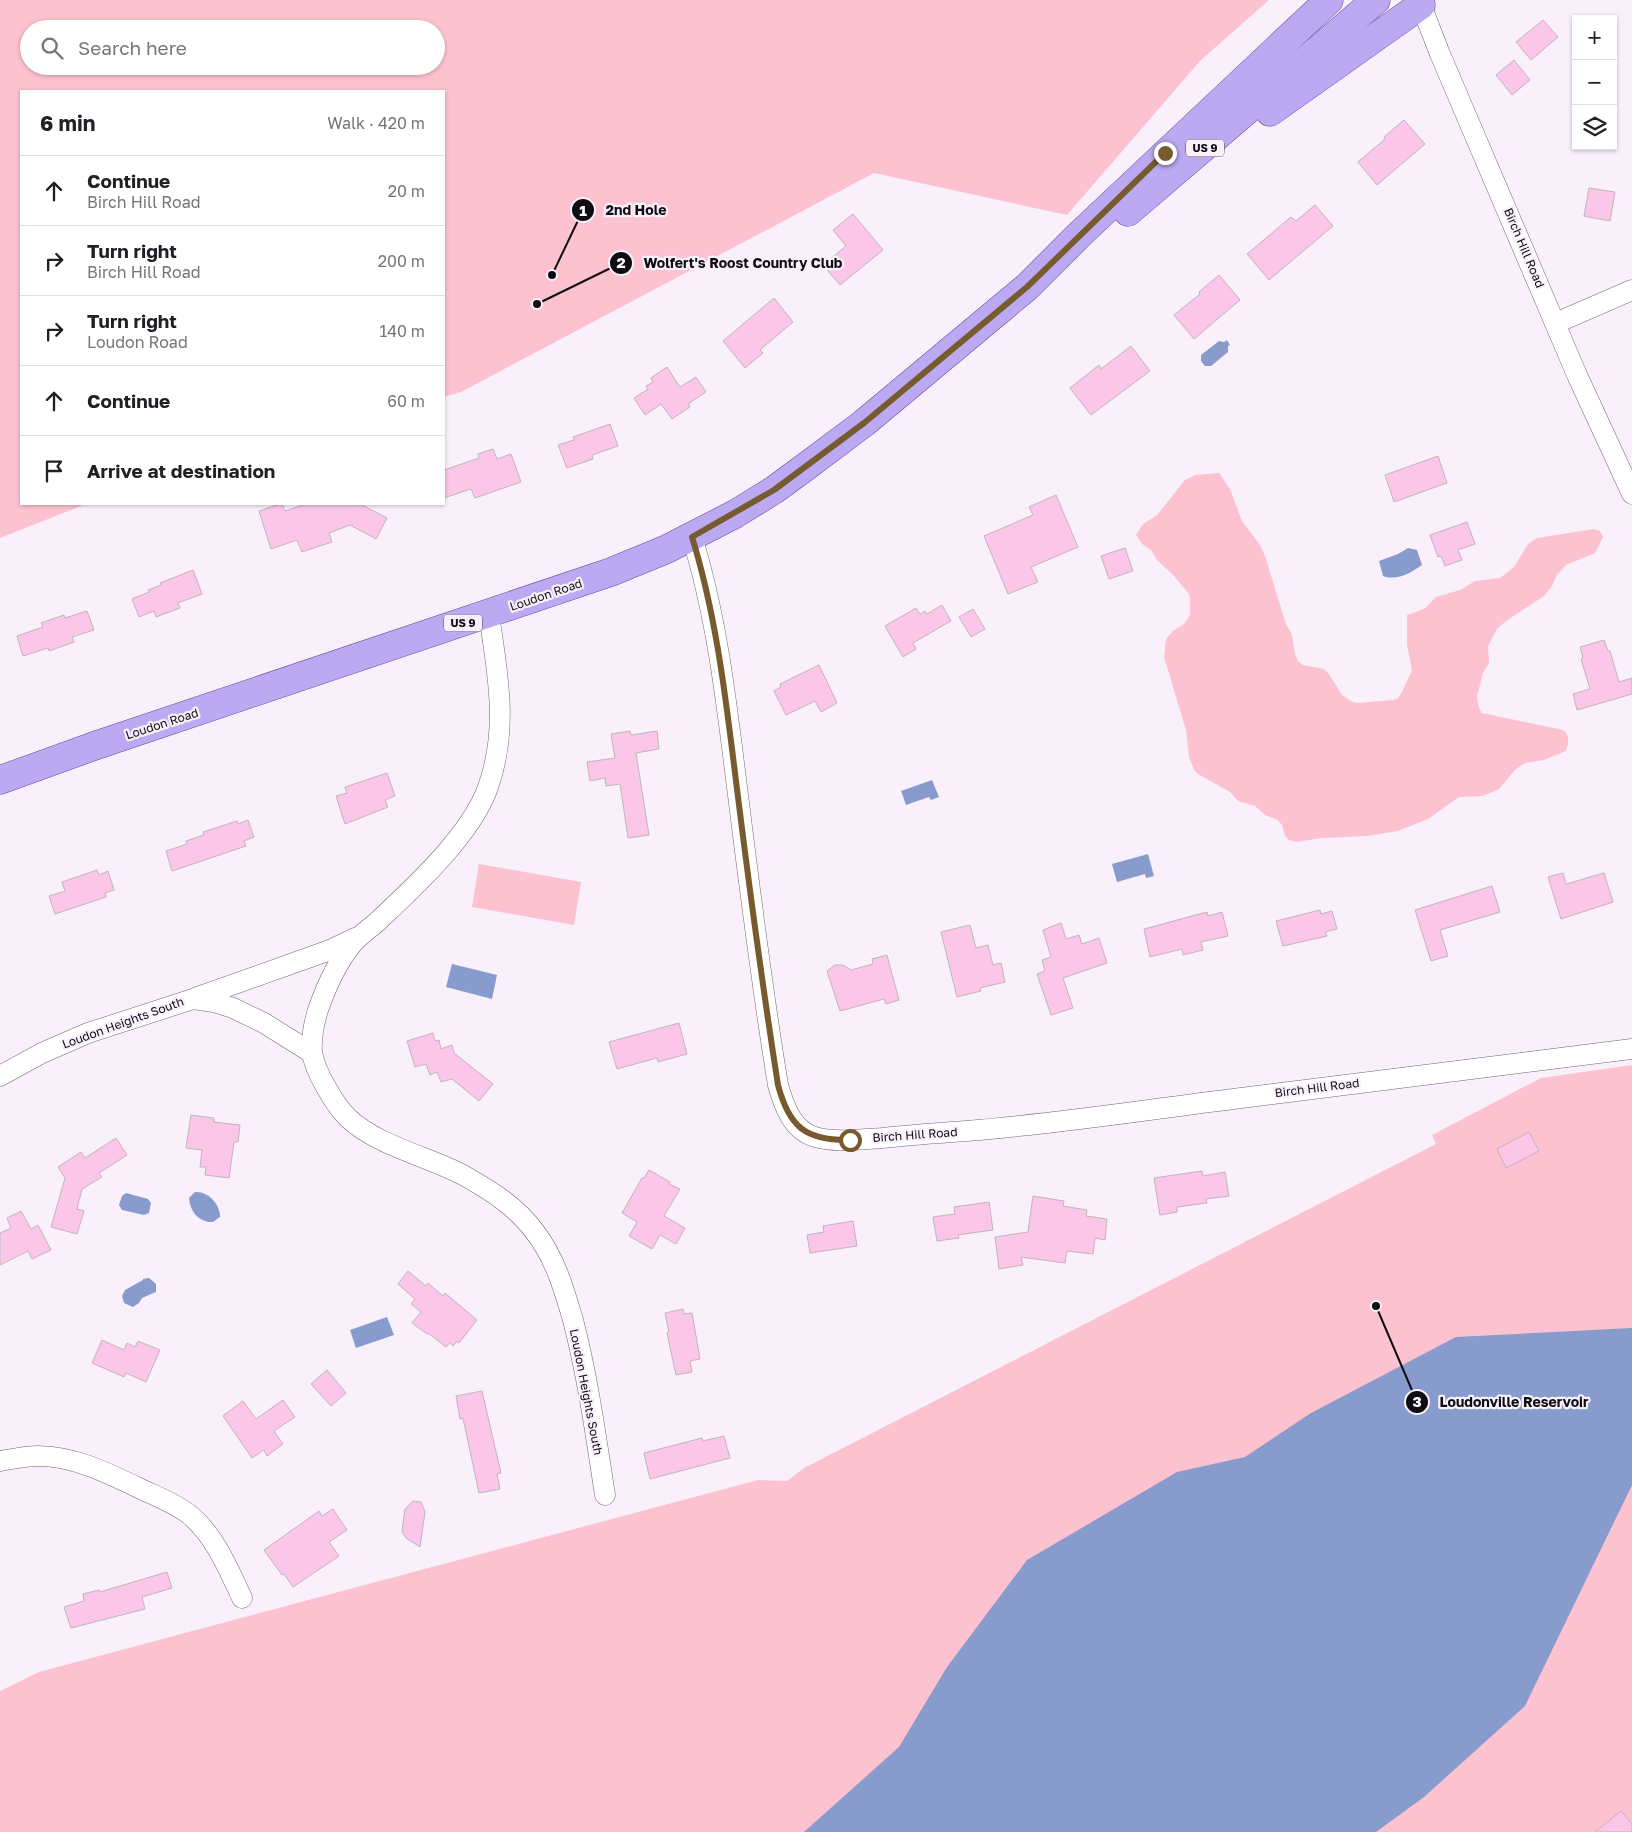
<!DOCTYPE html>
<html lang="en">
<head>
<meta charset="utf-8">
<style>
  :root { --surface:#fff; --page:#f2f2f2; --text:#202124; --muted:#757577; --line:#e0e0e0 }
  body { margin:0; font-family:"Golos Text",sans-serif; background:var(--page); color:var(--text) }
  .controls { position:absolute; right:15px; top:15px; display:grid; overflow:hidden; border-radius:0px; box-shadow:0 1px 4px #0004 }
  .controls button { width:45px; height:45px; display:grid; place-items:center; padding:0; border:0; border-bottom:1px solid var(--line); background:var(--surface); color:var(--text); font:25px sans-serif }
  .stop { position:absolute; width:15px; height:15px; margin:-11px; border:4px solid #775a2e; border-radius:50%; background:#fff }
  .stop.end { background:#775a2e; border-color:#fff; box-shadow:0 1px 5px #0008 }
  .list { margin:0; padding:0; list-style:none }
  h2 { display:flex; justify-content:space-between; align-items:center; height:65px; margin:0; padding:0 20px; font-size:21px }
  h2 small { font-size:16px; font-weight:400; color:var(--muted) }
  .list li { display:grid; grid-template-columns:32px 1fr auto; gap:15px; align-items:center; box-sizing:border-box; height:70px; padding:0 20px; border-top:1px solid var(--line) }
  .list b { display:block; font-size:19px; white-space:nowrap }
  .list p { margin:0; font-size:16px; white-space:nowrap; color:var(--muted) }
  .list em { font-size:16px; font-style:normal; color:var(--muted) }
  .icon { flex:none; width:28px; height:28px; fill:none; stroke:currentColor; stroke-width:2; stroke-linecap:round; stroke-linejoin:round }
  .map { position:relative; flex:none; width:1632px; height:1832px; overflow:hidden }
  .search { position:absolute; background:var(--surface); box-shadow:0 1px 4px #0004; left:20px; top:20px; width:425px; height:55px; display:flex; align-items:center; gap:12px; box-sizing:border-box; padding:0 18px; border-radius:28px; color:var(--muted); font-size:19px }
  .panel { position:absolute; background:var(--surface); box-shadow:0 1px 4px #0004; left:20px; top:90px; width:425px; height:415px; border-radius:0px }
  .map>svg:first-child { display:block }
  .green { fill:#fcc2cf; fill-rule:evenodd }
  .water { fill:#879bcc }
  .building { fill:#fcc6e9; stroke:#c1b4bc }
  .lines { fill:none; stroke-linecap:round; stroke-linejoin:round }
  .street-casing { stroke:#6f6872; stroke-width:21 }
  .primary-casing { stroke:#614d9d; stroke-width:29 }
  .street { stroke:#fff; stroke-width:20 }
  .primary { stroke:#bba9f2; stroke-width:28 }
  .route { stroke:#775a2e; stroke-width:6 }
  .labels { text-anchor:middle; stroke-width:4.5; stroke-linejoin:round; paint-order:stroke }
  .shield { fill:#f9f0fc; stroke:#555158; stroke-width:1 }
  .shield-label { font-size:11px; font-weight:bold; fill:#0f0d11 }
  .street-label { font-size:12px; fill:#0f0d11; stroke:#f9f0fc }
  .leader { fill:none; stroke:#0f0d11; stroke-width:2 }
  .callout-dot { fill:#0f0d11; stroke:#f9f0fc; stroke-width:2 }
  .mark-label { font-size:15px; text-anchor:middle; font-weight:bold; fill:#fff }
  .callout-label { font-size:14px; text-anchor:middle; font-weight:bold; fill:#0f0d11; stroke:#f9f0fc; stroke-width:4.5; stroke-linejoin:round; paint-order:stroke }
</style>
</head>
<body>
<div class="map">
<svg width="1632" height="1832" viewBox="0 0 1632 1832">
  <rect width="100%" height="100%" fill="#f9f0fc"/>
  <!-- green -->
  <g class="green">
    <path d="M 0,0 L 1269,0 L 1200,61 L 1067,215 L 874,173 L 461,392 L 444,397 L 444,91 L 21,91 L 21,504 L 86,504 L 0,538 ZM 29,29 L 436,29 L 436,66 L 29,66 Z"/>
    <path d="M 1219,473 L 1230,489 L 1242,521 L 1260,545 L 1265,556 L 1286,624 L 1292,635 L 1295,654 L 1298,661 L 1303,665 L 1324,669 L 1329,674 L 1342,695 L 1351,701 L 1357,703 L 1393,700 L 1398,698 L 1402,692 L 1412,670 L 1407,645 L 1407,615 L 1424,609 L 1436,597 L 1460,590 L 1475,581 L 1500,578 L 1514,567 L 1528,544 L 1537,538 L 1594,529 L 1600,531 L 1603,537 L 1595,553 L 1566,565 L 1557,575 L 1552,586 L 1544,596 L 1506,621 L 1497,629 L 1488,646 L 1489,663 L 1483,673 L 1477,697 L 1479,708 L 1482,713 L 1563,730 C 1571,736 1568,743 1566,751 L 1544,760 L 1525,763 L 1515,770 L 1499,789 L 1483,796 L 1459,797 L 1428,819 L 1398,831 L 1367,836 L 1322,838 L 1296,842 L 1289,840 L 1285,836 L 1282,825 L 1278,820 L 1265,815 L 1255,806 L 1238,801 L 1230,792 L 1198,774 L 1194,770 L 1189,757 L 1186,730 L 1164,657 L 1166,639 L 1173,631 L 1184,624 L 1190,615 L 1190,599 L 1189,594 L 1174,576 L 1157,560 L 1151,550 L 1142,544 L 1136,535 L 1143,524 L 1157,515 L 1185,480 L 1195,475 Z"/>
    <path d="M 479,864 L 581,882 L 574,925 L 472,907 Z"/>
    <path d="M 1632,1065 L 1632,1832 L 0,1832 L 0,1691 L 39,1672 L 758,1480 L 787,1481 L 804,1468 L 1436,1144 L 1432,1135 L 1541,1078 Z"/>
  </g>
  <!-- water -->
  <g class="water">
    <path d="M 1227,340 L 1230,345 L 1228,346 L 1228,352 L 1211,366 L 1205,366 L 1201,361 L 1201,355 L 1219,341 L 1224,342 Z"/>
    <path d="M 1408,548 L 1417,550 L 1422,565 C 1411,573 1397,581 1383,576 L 1379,561 L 1398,554 Z"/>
    <path d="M 932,780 L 939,797 L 931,800 L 929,797 L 906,805 L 901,791 Z"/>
    <path d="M 1148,854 L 1154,876 L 1146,878 L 1145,874 L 1117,882 L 1112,864 Z"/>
    <path d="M 452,964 L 497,975 L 492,999 L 446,987 Z"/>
    <path d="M 195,1192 C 208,1191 220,1204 220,1217 L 213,1222 L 208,1222 C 196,1219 190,1210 189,1198 Z"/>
    <path d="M 126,1193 L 148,1199 L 151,1203 L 149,1213 L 144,1215 L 122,1210 L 119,1205 L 122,1196 Z"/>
    <path d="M 149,1278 L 156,1284 L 156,1292 L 142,1298 L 139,1303 L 133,1307 L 124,1303 L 122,1296 L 125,1290 L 143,1280 L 143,1279 Z"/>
    <path d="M 387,1317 L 394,1335 L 356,1348 L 350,1330 Z"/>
    <path d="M 1632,1328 L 1632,1485 L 1525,1706 L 1424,1797 L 1376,1832 L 804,1832 L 899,1747 L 947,1667 L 1027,1560 L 1177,1472 L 1245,1457 L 1311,1413 L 1456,1337 Z"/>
  </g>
  <!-- building -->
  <g class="building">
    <path d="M 1543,20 L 1558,37 L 1531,60 L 1516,42 Z"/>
    <path d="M 1514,60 L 1530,80 L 1512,95 L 1496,75 Z"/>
    <path d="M 1404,120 L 1425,144 L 1377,185 L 1358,162 L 1385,139 L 1384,137 Z"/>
    <path d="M 1589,188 L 1615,192 L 1610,221 L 1584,216 Z"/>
    <path d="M 1315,205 L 1333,226 L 1269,280 L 1247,254 L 1291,217 L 1296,221 Z"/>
    <path d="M 853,214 L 883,250 L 840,285 L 823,265 L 846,246 L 833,230 Z"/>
    <path d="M 1219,275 L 1240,300 L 1194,339 L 1174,315 L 1200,294 L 1199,292 Z"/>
    <path d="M 774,298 L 793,322 L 760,350 L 763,353 L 745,368 L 723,341 Z"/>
    <path d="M 1131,346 L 1150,371 L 1091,415 L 1070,388 L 1099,365 L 1101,369 Z"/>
    <path d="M 667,367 L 680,387 L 696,377 L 706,392 L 688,404 L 690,407 L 672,419 L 661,404 L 645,415 L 634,398 L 648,389 L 646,386 L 653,382 L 651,378 Z"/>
    <path d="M 610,424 L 618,446 L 592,455 L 593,459 L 567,468 L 558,445 L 574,440 L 573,437 Z"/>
    <path d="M 493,449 L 497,459 L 511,454 L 521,482 L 475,498 L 471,489 L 444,498 L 444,470 L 479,458 L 478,454 Z"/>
    <path d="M 1438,456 L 1447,483 L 1394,502 L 1385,475 Z"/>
    <path d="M 1056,495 L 1078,547 L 1031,567 L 1038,582 L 1008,594 L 984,536 L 1033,515 L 1029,507 Z"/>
    <path d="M 280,504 L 282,504 L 285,511 L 306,504 L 360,504 L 387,518 L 376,539 L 350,525 L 329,533 L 332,542 L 302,552 L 297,540 L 271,549 L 259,511 Z"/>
    <path d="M 1467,522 L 1475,544 L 1458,550 L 1462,560 L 1445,566 L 1441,556 L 1438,557 L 1430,535 Z"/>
    <path d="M 1125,548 L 1133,571 L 1109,579 L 1101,556 Z"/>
    <path d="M 193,570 L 202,594 L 178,603 L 180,608 L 156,617 L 154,611 L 139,617 L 132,599 L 149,592 L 148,590 L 161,585 L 160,583 Z"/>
    <path d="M 942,605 L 951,621 L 913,643 L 916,649 L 903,657 L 885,626 L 916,608 L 920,614 L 925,611 L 927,614 Z"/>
    <path d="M 973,609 L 985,629 L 971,637 L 959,617 Z"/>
    <path d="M 87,611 L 94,630 L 72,637 L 74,642 L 49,651 L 48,648 L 23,656 L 17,636 L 43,627 L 41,623 L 64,615 L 65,618 Z"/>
    <path d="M 1604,640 L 1608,651 L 1610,651 L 1619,682 L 1632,678 L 1632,694 L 1577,710 L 1573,694 L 1590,689 L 1581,659 L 1583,658 L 1580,647 Z"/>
    <path d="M 819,665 L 837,703 L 821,712 L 815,701 L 786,715 L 774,691 L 781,687 L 780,684 Z"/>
    <path d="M 630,731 L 631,735 L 657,731 L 659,749 L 636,753 L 649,835 L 628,838 L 620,784 L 606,786 L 605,778 L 590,781 L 587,762 L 615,758 L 611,734 Z"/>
    <path d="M 387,773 L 395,796 L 385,800 L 388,807 L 345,824 L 336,796 L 347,793 L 345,787 Z"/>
    <path d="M 248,820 L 254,837 L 244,841 L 246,846 L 172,871 L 166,851 L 187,844 L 186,841 L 204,835 L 203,832 L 237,821 L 238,824 Z"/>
    <path d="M 97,870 L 99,875 L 108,871 L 114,890 L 105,893 L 106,897 L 55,914 L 49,896 L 65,891 L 62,882 Z"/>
    <path d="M 1563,873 L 1566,884 L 1604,873 L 1613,902 L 1561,919 L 1548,877 Z"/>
    <path d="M 1492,886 L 1500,912 L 1440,930 L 1448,956 L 1431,961 L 1415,910 Z"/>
    <path d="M 1320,910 L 1321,914 L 1332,911 L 1337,929 L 1325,932 L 1327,936 L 1283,946 L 1276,921 Z"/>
    <path d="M 1207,912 L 1208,916 L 1222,912 L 1228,936 L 1201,942 L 1203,950 L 1183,955 L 1182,949 L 1150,957 L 1144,929 Z"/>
    <path d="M 1061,923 L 1066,939 L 1079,935 L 1082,944 L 1099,938 L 1107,963 L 1063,978 L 1073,1008 L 1051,1015 L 1037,974 L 1045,971 L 1042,960 L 1051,957 L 1043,930 Z"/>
    <path d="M 970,925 L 976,948 L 988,945 L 993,965 L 1001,963 L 1005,982 L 980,988 L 981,991 L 957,997 L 941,932 Z"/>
    <path d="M 887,955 L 899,1000 L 886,1004 L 884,999 L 840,1011 L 827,971 L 835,965 L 843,965 L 851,970 L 873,964 L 872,959 Z"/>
    <path d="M 679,1023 L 687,1054 L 658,1062 L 657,1058 L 617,1069 L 609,1042 Z"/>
    <path d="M 433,1033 L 435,1041 L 439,1040 L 441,1049 L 452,1045 L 454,1053 L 493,1084 L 479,1101 L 452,1079 L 441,1082 L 437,1072 L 430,1075 L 426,1064 L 415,1067 L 407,1041 Z"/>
    <path d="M 191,1115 L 214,1118 L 214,1122 L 240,1125 L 238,1142 L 234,1142 L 229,1178 L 205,1175 L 206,1167 L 200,1167 L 202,1150 L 186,1148 Z"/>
    <path d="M 1529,1132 L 1539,1151 L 1506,1168 L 1497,1149 Z"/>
    <path d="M 116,1138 L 127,1155 L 99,1173 L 102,1177 L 82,1189 L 77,1209 L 84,1211 L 77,1234 L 51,1227 L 65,1178 L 58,1167 L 81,1152 L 85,1158 Z"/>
    <path d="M 649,1170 L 670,1182 L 669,1184 L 680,1189 L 664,1216 L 685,1228 L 676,1244 L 660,1235 L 652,1249 L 629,1236 L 637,1222 L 622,1213 L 642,1178 L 644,1178 Z"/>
    <path d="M 1202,1171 L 1203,1176 L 1225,1172 L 1229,1196 L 1206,1199 L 1207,1203 L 1177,1207 L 1177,1212 L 1160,1215 L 1154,1178 Z"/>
    <path d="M 1033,1196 L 1064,1201 L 1063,1206 L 1087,1210 L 1086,1216 L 1107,1219 L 1105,1240 L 1095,1238 L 1093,1254 L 1067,1251 L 1065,1263 L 1021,1257 L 1023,1265 L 999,1269 L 995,1237 L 1028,1232 Z"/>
    <path d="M 989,1202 L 993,1230 L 958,1235 L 959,1238 L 937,1241 L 933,1217 L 955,1214 L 954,1207 Z"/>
    <path d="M 21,1211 L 31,1229 L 38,1225 L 51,1250 L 32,1259 L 28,1251 L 0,1265 L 0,1233 L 11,1228 L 7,1218 Z"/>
    <path d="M 853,1221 L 857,1246 L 810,1253 L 807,1235 L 824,1232 L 823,1226 Z"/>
    <path d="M 408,1271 L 426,1286 L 428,1283 L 443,1296 L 445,1293 L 477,1320 L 459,1343 L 457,1341 L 453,1346 L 450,1343 L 446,1347 L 428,1333 L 427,1334 L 412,1323 L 421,1312 L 411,1304 L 415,1299 L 398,1284 Z"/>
    <path d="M 683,1309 L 684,1314 L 692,1313 L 700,1359 L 690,1361 L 692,1372 L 676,1375 L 667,1333 L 669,1332 L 665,1313 Z"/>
    <path d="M 102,1340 L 124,1350 L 127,1343 L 135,1347 L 138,1341 L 160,1350 L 146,1382 L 126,1373 L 124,1377 L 92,1363 Z"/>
    <path d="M 327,1370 L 346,1393 L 331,1406 L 311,1384 Z"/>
    <path d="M 482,1391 L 501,1473 L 497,1474 L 500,1489 L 479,1493 L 463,1418 L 460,1419 L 456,1396 Z"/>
    <path d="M 283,1400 L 295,1417 L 274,1431 L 283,1444 L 267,1456 L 264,1450 L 252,1458 L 223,1416 L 243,1401 L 256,1419 Z"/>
    <path d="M 724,1436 L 730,1458 L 650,1479 L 644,1453 L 702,1438 L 703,1441 Z"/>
    <path d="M 413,1501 L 421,1502 L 425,1512 L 420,1547 L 406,1538 L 402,1531 L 405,1509 Z"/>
    <path d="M 333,1509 L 347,1530 L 329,1542 L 339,1556 L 293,1587 L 284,1574 L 282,1575 L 264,1550 L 319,1511 L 322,1516 Z"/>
    <path d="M 167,1572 L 172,1588 L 142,1597 L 145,1609 L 71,1628 L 64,1607 L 84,1601 L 83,1594 L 99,1590 L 100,1592 Z"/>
    <path d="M 1621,1811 L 1632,1824 L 1632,1832 L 1595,1832 Z"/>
  </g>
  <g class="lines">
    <defs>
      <g id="street">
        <path d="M 1419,0 L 1440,54 L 1577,375 L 1632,494"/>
        <path d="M 1556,323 L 1632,290"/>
        <path d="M 692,537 C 718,621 727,708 738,795 C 750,892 762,988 778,1085 C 784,1106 792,1130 815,1137 C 836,1143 860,1139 882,1138 C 910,1135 938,1133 966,1131 C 1056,1124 1144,1110 1233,1099 C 1366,1082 1499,1065 1632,1049"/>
        <path d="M 489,615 C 498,675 509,731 487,790 C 469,837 414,887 377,922 C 369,929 360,935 353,943 C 337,962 326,987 318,1010 C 314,1023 311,1038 312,1052 C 314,1064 320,1077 326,1087 C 332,1098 339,1109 348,1118 C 378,1146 427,1156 463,1175 C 490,1190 517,1207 535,1232 C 555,1258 564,1289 573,1320 C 588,1378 596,1437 605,1495"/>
        <path d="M 195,998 L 330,950 L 355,938"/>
        <path d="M 0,1076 L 42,1053 L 88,1033 L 193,999 L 214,1002 L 233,1008 L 264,1023 L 312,1053"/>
        <path d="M 0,1461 C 13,1459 25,1456 38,1456 C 75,1456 110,1474 143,1490 C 158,1497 176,1504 190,1515 C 215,1536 229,1570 242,1598"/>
      </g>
      <g id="primary">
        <path d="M 1270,112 L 1421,5"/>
        <path d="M 1128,212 L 1376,0"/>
        <path d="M 0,780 L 97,745 L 611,572 L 667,549 L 735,514 L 774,490 L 804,468 L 864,423 L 1027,287 L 1079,235 L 1329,0"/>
      </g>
    </defs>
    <!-- street casing -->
    <use href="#street" class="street-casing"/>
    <!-- primary casing -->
    <use href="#primary" class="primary-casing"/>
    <!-- street -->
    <use href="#street" class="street"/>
    <!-- primary -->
    <use href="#primary" class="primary"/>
  </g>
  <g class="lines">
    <!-- route -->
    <path class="route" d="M 850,1140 C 806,1141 789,1127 778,1085 C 763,989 750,893 738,797 C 727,710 718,621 692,537 L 774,490 L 864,423 L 1027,287 L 1165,153"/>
  </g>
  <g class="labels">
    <!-- shield labels -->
    <g class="shield">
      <rect x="1186" y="139.5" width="38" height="17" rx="4"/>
      <rect x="444" y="614.5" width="38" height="17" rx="4"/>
    </g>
    <g class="shield-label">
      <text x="1205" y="152">US 9</text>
      <text x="463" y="627">US 9</text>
    </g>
    <!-- street labels -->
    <g class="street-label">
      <text transform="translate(1524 248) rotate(67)" y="4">Birch Hill Road</text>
      <text transform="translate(546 595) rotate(-19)" y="4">Loudon Road</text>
      <text transform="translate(162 724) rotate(-18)" y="4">Loudon Road</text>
      <text transform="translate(123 1023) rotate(-20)" y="4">Loudon Heights South</text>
      <text transform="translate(1317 1088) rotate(-7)" y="4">Birch Hill Road</text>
      <text transform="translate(915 1135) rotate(-4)" y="4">Birch Hill Road</text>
      <text transform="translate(586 1392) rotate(79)" y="4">Loudon Heights South</text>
    </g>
  </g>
  <!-- callouts -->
  <path class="leader" d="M552 275L583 210M537 304L621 263M1376 1306L1417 1402"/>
  <g class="callout-dot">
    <circle cx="552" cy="275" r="5"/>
    <circle cx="537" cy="304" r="5"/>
    <circle cx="1376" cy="1306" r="5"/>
    <circle cx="583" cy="210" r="12"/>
    <circle cx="621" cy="263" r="12"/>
    <circle cx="1417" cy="1402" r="12"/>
  </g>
  <g class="mark-label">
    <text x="583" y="216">1</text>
    <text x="621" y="268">2</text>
    <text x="1417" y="1407">3</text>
  </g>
  <g class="callout-label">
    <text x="636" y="215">2nd Hole</text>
    <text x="743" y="268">Wolfert's Roost Country Club</text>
    <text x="1514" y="1407">Loudonville Reservoir</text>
  </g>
</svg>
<div class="controls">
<button>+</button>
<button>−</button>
<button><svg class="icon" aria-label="layers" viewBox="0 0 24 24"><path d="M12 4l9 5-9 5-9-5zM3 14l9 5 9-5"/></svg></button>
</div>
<div class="stop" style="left:850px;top:1140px"></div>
<div class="stop end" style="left:1165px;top:153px"></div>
<div class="search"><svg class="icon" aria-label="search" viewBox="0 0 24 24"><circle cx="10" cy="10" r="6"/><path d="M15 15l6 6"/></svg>Search here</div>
<section class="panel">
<h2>6 min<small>Walk · 420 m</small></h2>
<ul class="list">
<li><svg class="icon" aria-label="ahead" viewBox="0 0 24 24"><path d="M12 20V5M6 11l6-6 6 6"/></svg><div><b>Continue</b><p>Birch Hill Road</p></div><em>20 m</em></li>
<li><svg class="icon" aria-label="right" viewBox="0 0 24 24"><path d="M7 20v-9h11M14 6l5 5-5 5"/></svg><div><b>Turn right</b><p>Birch Hill Road</p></div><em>200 m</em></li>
<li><svg class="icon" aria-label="right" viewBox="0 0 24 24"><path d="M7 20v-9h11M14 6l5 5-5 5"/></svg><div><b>Turn right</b><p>Loudon Road</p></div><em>140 m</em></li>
<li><svg class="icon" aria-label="ahead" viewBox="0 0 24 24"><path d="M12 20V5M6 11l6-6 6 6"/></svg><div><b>Continue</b></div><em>60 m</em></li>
<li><svg class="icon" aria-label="arrive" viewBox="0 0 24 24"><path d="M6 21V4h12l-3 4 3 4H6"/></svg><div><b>Arrive at destination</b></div></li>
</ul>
</section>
</div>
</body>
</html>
